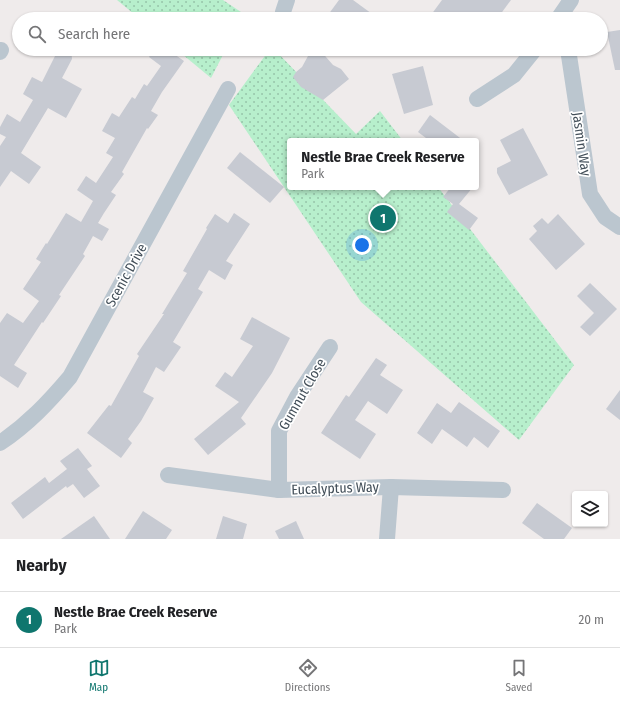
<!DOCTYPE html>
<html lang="en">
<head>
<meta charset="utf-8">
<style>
  :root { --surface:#fff; --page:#f6f6f6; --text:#202124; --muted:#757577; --line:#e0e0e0; --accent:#0f766e }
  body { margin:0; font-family:"Fira Sans Condensed",sans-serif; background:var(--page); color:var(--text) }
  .controls { position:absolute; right:12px; bottom:12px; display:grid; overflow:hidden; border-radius:4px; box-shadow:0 1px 3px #0004 }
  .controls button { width:36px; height:36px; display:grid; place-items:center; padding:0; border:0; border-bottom:1px solid var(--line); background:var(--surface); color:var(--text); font:20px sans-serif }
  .you { position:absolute; left:362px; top:245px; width:14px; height:14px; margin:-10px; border:3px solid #fff; border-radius:50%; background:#1a73e8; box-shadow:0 0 0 6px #1a73e833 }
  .badge { display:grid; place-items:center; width:26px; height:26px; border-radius:50%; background:var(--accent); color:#fff; font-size:13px; font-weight:700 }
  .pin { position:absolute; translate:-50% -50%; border:2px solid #fff; box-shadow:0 1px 4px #0006 }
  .popup { position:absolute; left:287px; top:138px; width:192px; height:52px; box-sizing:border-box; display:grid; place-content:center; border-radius:4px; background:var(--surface); filter:drop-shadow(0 1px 3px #0005); font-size:13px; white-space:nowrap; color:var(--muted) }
  .popup b { font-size:15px; color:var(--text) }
  .popup::after { content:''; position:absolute; left:50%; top:100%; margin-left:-8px; border:8px solid transparent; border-top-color:var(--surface) }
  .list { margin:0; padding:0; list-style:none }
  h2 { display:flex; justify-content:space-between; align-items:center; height:52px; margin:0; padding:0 16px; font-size:17px }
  h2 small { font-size:13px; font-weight:400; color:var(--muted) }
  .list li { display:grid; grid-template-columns:26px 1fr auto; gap:12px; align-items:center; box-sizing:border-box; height:56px; padding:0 16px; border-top:1px solid var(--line) }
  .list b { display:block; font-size:15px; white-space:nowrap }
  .list p { margin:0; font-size:13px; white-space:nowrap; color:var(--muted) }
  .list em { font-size:13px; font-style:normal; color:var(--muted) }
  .icon { flex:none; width:22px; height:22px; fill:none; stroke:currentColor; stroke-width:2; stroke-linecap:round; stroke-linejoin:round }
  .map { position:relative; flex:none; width:620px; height:539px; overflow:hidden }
  .search { position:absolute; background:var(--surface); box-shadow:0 1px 3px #0004; left:12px; right:12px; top:12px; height:44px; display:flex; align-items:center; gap:10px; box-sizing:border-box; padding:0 14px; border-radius:22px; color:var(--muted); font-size:15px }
  .sheet { height:108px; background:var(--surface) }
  nav { display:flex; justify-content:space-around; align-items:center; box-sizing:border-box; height:56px; border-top:1px solid var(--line); background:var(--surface); font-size:11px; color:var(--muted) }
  nav a { display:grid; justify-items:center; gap:2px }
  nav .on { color:var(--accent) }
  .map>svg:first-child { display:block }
  .park { fill:url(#park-dots) }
  .building { fill:#c7cad2 }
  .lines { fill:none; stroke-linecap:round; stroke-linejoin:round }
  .minor { stroke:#bbc6cf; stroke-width:16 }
  .labels { text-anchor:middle; stroke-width:3.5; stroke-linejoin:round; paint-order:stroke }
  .street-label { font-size:14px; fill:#434f59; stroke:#fff }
</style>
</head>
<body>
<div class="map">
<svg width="620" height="539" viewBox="0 0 620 539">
  <defs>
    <pattern id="park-dots" width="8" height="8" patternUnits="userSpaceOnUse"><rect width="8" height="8" fill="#b7efcc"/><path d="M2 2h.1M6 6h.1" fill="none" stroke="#96c4a9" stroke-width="1.8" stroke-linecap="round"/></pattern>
  </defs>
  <rect width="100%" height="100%" fill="#efebeb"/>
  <!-- park -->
  <g class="park">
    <path d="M 117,0 L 223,0 L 244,14 L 242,19 L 140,19 Z"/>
    <path d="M 176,49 L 226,49 L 211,78 Z"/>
    <path d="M 270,49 L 274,49 L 356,134 L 380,111 L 403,141 L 290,141 L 290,187 L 438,187 L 574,365 L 519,440 L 361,302 L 229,105 Z"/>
  </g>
  <!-- building -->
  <g class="building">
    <path d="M 339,0 L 353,0 L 379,19 L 325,19 Z"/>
    <path d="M 442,0 L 511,0 L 497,19 L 428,19 Z"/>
    <path d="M 620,30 L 620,70 L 615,70 L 607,32 Z"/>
    <path d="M 56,49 L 71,49 L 72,59 L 62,78 L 82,89 L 66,118 L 48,108 L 21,153 L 41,167 L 29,184 L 11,171 L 0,187 L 0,146 L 6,137 L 0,134 L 0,127 L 7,114 L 20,122 L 33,100 L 23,94 L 32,77 L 42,82 L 56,54 Z"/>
    <path d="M 154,49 L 167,49 L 184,61 L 162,92 L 151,111 L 158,115 L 148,129 L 147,128 L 122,172 L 124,174 L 111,192 L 116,195 L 104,213 L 98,223 L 109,229 L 102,241 L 93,236 L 83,254 L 85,256 L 59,295 L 61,296 L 43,323 L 42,322 L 14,365 L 27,373 L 18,388 L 0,376 L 0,323 L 7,313 L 23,323 L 39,301 L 23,289 L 41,262 L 36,259 L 46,243 L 47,244 L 66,213 L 81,222 L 93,201 L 77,190 L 86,176 L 96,183 L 113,157 L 106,153 L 115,138 L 102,131 L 112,113 L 119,117 L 132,97 L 135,99 L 144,84 L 147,86 L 161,66 L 149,57 Z"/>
    <path d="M 316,49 L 319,49 L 333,65 L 341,69 L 349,79 L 323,100 L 301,87 L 293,77 L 296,72 L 302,67 L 308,56 Z"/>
    <path d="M 423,66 L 433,105 L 404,114 L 392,74 Z"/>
    <path d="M 430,115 L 464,141 L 430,141 L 418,132 Z"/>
    <path d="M 523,128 L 548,175 L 509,195 L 497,173 L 497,168 L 511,161 L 500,140 Z"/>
    <path d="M 240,152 L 284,187 L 270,203 L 227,168 Z"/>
    <path d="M 451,187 L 473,187 L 459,204 L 478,218 L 469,230 L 447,212 L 453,204 L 443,197 Z"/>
    <path d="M 234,213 L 250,224 L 226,261 L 233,265 L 225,280 L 209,270 L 198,289 L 203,292 L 173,342 L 181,347 L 164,372 L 156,367 L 143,392 L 154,398 L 141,421 L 128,439 L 132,443 L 121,458 L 87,433 L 109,405 L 111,406 L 139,356 L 137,354 L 164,314 L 162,314 L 187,273 L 183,271 L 207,229 L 206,228 L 215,214 L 228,223 Z"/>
    <path d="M 558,214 L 585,244 L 556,270 L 529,239 L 537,231 L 533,226 L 542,218 L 548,224 Z"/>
    <path d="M 590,283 L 617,309 L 590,336 L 580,327 L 594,313 L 577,296 Z"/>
    <path d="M 252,317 L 290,338 L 272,373 L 241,418 L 246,424 L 208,455 L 194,439 L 239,402 L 215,386 L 225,372 L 232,377 L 253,346 L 240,339 Z"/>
    <path d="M 376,358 L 387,365 L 380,375 L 403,390 L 387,414 L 368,401 L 355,420 L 376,434 L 360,459 L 321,433 L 346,395 L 349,397 Z"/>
    <path d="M 620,390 L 620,420 L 606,409 Z"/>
    <path d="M 459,402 L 500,431 L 488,448 L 474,437 L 467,447 L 442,429 L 432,444 L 417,433 L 437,403 L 451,413 Z"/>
    <path d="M 78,448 L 92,466 L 87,469 L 100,486 L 84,498 L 73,484 L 67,488 L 66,486 L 23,519 L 11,503 L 45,477 L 49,483 L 67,469 L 60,461 Z"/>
    <path d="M 537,503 L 572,528 L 564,539 L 544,539 L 522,523 Z"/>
    <path d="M 143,511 L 172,530 L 166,539 L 125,539 Z"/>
    <path d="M 94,516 L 110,539 L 61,539 Z"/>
    <path d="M 223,516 L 247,524 L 243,539 L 216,539 Z"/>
    <path d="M 296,521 L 304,539 L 279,539 L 275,531 Z"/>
  </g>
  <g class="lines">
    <!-- minor -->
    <g class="minor">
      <path d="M 283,12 L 287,0"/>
      <path d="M 558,19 L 571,0"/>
      <path d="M 568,49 L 590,194 L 605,217 L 620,227"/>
      <path d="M 0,52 L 1,50"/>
      <path d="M 477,99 L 514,75 L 535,49"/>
      <path d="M 0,443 C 28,424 48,403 70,377 L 228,89"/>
      <path d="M 168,475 L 279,490 L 391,487 L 503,490"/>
      <path d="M 279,490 L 279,431 L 297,397 L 330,347"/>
      <path d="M 387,539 L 391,487"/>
    </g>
  </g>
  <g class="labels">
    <!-- street labels -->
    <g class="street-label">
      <text transform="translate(582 144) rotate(82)" y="5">Jasmin Way</text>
      <text transform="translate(126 275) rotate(-61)" y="5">Scenic Drive</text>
      <text transform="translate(302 394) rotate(-60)" y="5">Gumnut Close</text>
      <text transform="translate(335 488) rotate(-2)" y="5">Eucalyptus Way</text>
    </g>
  </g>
</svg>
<div class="controls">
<button><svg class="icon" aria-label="layers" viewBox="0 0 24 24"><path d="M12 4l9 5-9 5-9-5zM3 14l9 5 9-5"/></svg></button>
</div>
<div class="you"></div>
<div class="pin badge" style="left:383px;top:218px">1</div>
<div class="popup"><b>Nestle Brae Creek Reserve</b>Park</div>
<div class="search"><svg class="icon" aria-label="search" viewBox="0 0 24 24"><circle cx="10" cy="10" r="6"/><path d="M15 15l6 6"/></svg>Search here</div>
</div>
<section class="sheet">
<h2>Nearby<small></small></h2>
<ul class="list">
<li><span class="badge">1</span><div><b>Nestle Brae Creek Reserve</b><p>Park</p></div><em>20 m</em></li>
</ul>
</section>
<nav>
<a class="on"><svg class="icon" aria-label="map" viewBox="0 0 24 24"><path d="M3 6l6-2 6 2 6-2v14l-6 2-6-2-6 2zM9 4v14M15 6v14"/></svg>Map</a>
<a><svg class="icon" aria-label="directions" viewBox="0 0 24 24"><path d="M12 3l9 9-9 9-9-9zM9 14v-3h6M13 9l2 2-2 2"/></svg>Directions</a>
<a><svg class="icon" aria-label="saved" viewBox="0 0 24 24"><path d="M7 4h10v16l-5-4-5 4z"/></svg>Saved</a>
</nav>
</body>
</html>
